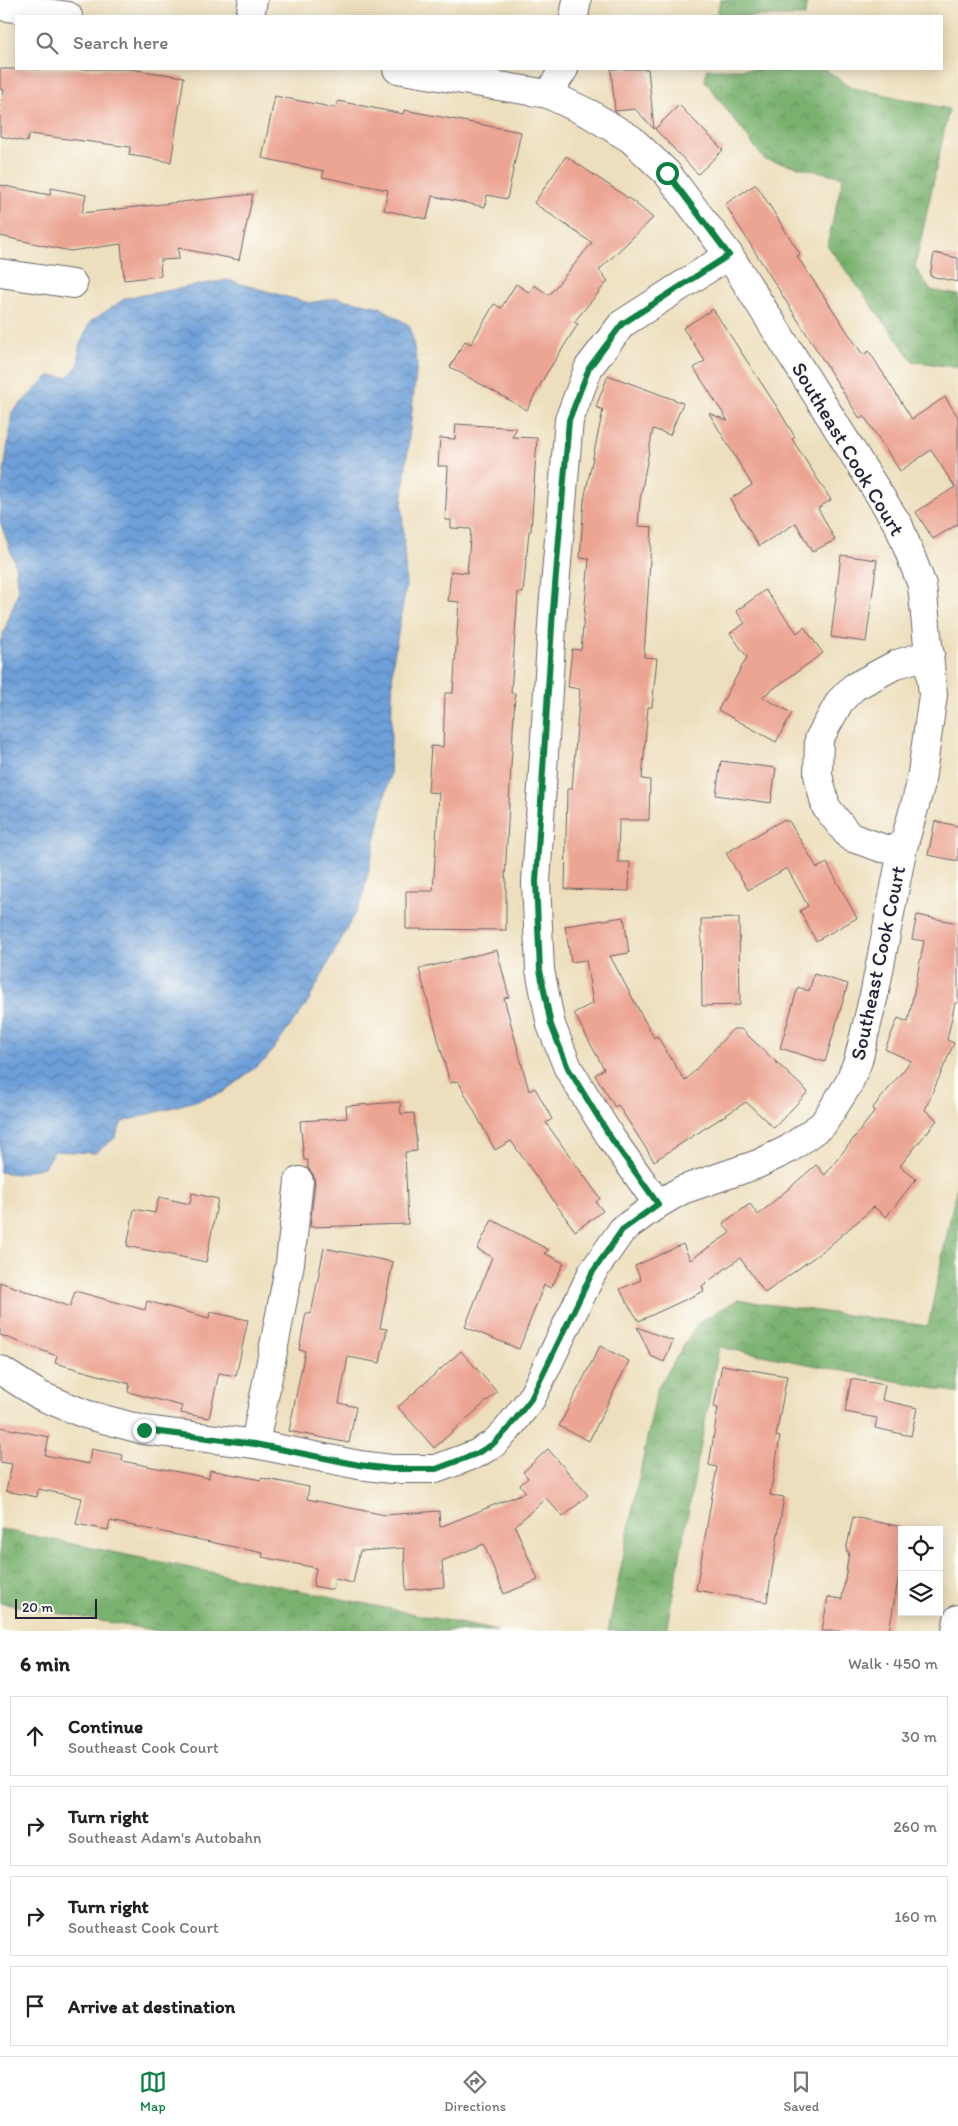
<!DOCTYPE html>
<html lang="en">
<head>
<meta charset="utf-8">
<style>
  :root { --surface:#fff; --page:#f6f6f6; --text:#202124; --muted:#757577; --line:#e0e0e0; --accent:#0b8043 }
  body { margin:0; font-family:Itim,sans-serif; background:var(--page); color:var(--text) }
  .controls { position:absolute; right:15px; bottom:15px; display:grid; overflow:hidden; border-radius:0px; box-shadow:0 2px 12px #0003 }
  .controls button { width:45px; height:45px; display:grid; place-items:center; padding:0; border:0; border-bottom:1px solid var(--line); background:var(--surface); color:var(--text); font:25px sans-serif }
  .scale { position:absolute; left:15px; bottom:12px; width:82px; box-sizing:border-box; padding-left:5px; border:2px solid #22223b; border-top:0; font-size:14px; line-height:18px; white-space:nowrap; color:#22223b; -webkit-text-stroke:4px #fdfcf7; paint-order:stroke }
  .stop { position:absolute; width:15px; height:15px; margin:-11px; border:4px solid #0b8043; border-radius:50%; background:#fff }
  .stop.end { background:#0b8043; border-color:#fff; box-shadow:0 1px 5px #0008 }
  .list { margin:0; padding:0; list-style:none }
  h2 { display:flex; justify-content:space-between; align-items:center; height:65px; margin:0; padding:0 20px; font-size:21px }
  h2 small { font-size:16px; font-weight:400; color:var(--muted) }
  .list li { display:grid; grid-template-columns:32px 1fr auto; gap:15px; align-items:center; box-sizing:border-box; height:80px; margin:0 10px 10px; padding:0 10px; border:1px solid var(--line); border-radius:0px }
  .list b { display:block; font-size:19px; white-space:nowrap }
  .list p { margin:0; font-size:16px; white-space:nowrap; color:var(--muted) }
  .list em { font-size:16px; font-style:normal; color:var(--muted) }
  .icon { flex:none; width:28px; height:28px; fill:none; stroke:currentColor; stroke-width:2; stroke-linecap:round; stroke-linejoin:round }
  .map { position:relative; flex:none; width:958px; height:1631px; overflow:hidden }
  .search { position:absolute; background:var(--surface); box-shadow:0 2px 12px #0003; left:15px; right:15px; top:15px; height:55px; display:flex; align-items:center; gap:12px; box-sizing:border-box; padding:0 18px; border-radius:0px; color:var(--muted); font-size:19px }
  .sheet { height:425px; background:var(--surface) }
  nav { display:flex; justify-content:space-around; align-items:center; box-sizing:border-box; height:70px; border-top:1px solid var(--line); background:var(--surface); font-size:14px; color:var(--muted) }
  nav a { display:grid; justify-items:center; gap:2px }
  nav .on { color:var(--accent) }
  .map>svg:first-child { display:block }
  .forest { fill:url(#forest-crowns); stroke:#4e6a54 }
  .water { fill:url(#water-waves); stroke:#48608a }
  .building { fill:#eca493 }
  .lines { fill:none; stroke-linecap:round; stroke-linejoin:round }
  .minor-casing { stroke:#696468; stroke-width:30 }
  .minor { stroke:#fff; stroke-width:28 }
  .route { stroke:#0b8043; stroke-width:6 }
  .labels { text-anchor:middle; stroke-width:4; stroke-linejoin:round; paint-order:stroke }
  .street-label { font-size:21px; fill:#22223b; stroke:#fdfcf7 }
</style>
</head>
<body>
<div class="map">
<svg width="958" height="1631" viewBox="0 0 958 1631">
  <defs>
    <pattern id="forest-crowns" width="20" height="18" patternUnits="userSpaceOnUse" patternTransform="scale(1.25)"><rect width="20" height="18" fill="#79b16e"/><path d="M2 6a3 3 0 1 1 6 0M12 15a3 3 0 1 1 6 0" fill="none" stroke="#63905c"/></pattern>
    <pattern id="water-waves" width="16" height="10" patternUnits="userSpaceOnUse" patternTransform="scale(1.25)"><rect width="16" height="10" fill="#6d9fd8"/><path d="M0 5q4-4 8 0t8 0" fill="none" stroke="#5981b0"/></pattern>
  </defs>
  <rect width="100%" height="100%" fill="#fdfcf7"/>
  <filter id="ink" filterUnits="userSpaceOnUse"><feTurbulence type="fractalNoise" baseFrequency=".02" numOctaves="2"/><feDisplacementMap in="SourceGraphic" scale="10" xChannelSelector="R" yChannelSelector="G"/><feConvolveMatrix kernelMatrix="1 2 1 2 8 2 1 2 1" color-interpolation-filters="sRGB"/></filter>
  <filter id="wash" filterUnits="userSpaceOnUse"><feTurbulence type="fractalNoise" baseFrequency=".0096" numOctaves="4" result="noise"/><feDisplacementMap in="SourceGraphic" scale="20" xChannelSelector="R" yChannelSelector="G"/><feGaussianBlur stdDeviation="1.12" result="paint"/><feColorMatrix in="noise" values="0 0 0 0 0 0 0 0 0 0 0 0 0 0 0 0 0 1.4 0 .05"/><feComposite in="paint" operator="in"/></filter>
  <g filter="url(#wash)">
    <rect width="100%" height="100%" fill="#eddfbd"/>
    <!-- forest -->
    <g class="forest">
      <path d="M 720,0 L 807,0 L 805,16 L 717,16 Z"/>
      <path d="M 707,69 L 825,69 L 850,87 L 949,109 L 915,267 L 930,290 L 958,295 L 958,368 L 913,361 L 827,245 L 843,177 L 764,159 L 705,81 Z"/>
      <path d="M 958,1180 L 958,1393 L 719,1347 L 666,1631 L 608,1631 L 657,1389 L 697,1324 L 737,1300 L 928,1326 Z"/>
      <path d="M 0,1529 L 498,1631 L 158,1631 L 0,1603 Z"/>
    </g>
    <!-- water -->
    <path class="water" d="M 227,280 L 309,303 L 337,298 L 380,307 L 410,326 L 417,363 L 402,504 L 406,587 L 393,662 L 390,774 L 362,900 L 306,1005 L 266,1059 L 222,1093 L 122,1122 L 115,1138 L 95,1153 L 54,1151 L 44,1167 L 17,1174 L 0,1172 L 0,643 L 18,592 L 15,564 L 0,521 L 0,503 L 12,412 L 49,376 L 68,377 L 79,364 L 79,347 L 90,322 L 126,298 Z"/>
    <g id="blocks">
      <!-- building -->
      <g class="building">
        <path d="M 0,69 L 130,69 L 184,77 L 171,162 L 129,155 L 130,147 L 29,134 L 27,142 L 0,136 L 0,110 L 4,90 L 0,89 Z"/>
        <path d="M 611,69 L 648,69 L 654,129 L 635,109 L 615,111 Z"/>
        <path d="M 275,96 L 336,108 L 338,101 L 403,114 L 404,110 L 521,132 L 507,199 L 487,195 L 485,207 L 432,196 L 427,219 L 384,210 L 388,190 L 322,177 L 324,171 L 262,158 Z"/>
        <path d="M 679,105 L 723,150 L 698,174 L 655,129 Z"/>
        <path d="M 566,156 L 634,202 L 653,218 L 599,270 L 608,281 L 574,322 L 578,324 L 545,376 L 527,410 L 450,367 L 465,341 L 471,344 L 494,304 L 501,308 L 516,284 L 530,293 L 534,285 L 549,295 L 592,243 L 534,203 Z"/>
        <path d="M 756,184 L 800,254 L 797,256 L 863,355 L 869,351 L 912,419 L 945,397 L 958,417 L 958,524 L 933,539 L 916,512 L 955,487 L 931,450 L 900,471 L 864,416 L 860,419 L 725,204 Z"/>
        <path d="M 0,185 L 50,195 L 51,188 L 86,195 L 82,213 L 253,194 L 239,260 L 178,248 L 179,259 L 160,260 L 161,276 L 124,280 L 121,244 L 70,251 L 0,236 Z"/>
        <path d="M 934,253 L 958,258 L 958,282 L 930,276 Z"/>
        <path d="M 713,309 L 777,407 L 795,437 L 792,439 L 831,500 L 818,508 L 835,540 L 812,552 L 796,523 L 759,546 L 730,499 L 752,485 L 709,413 L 728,421 L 694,368 L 705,361 L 683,328 Z"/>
        <path d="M 608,375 L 683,403 L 670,435 L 653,429 L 640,500 L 638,526 L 652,527 L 644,657 L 657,658 L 652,707 L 648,707 L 642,779 L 650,780 L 649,820 L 619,820 L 618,862 L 630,862 L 629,891 L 565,889 L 567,789 L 572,789 L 580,689 L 568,687 L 572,649 L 581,650 L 589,559 L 580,558 L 584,500 L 603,410 L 596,407 Z"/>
        <path d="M 456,424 L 517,428 L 512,437 L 537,438 L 531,531 L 529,531 L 523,593 L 518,592 L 511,693 L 515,693 L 505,878 L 506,878 L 506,930 L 406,929 L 406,891 L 433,891 L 439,793 L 428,792 L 431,746 L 443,747 L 445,693 L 453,693 L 459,602 L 448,601 L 451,571 L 467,573 L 471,529 L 451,528 L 451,520 L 445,520 L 448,466 L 438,466 L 440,438 L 455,439 Z"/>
        <path d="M 841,555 L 877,560 L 866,642 L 831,637 Z"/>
        <path d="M 765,590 L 797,633 L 804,627 L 823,653 L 762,697 L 792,713 L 776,742 L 718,710 L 747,657 L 730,633 L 745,623 L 736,611 Z"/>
        <path d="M 721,761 L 776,768 L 771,803 L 716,795 Z"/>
        <path d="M 781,821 L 789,821 L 817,868 L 827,863 L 857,918 L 816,941 L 800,911 L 808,906 L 787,868 L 748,890 L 726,853 Z"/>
        <path d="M 935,821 L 958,826 L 958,861 L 928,855 Z"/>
        <path d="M 917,915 L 958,923 L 958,1003 L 955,1003 L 947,1040 L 954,1043 L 925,1110 L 937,1120 L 900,1166 L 916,1179 L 886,1217 L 874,1207 L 827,1248 L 765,1293 L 740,1258 L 702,1286 L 704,1291 L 639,1321 L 627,1303 L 620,1289 L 641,1280 L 635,1266 L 683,1244 L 690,1260 L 730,1233 L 723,1223 L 750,1204 L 758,1215 L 816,1165 L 825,1175 L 875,1111 L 872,1109 L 911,1061 L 885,1049 L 898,1018 L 908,1022 L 924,941 L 912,939 Z"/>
        <path d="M 624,917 L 629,953 L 610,956 L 654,1038 L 657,1036 L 685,1081 L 733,1029 L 741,1029 L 808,1092 L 774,1128 L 746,1102 L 654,1161 L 618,1105 L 615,1107 L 595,1075 L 604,1069 L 574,1013 L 593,1003 L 586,960 L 571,962 L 565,926 Z"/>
        <path d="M 739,918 L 740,1005 L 702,1006 L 701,919 Z"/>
        <path d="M 497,950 L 509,997 L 504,998 L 529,1091 L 535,1088 L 552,1119 L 546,1123 L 600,1198 L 596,1202 L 603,1211 L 575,1231 L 511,1141 L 495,1150 L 458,1081 L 450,1083 L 419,969 Z"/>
        <path d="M 814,974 L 848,984 L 825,1062 L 780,1048 L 798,987 L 809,991 Z"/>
        <path d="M 400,1102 L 401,1114 L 414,1113 L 417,1151 L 405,1152 L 408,1224 L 310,1227 L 315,1182 L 313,1174 L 308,1168 L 308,1160 L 304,1160 L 300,1121 L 347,1118 L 346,1106 Z"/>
        <path d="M 192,1193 L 218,1199 L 206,1262 L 127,1246 L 134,1209 L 155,1213 L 159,1197 L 190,1204 Z"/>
        <path d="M 492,1220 L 549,1250 L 544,1253 L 564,1263 L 551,1288 L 544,1285 L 519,1349 L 465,1327 L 492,1257 L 477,1249 Z"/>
        <path d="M 324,1248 L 393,1262 L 380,1328 L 387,1329 L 380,1363 L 348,1357 L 339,1403 L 356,1407 L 349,1443 L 289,1431 L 305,1351 L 299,1350 L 306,1313 L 311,1314 Z"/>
        <path d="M 0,1282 L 70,1307 L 75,1291 L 145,1310 L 147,1301 L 209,1318 L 210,1312 L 248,1320 L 236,1376 L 219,1373 L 209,1418 L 181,1413 L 182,1406 L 128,1392 L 130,1384 L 55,1363 L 57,1356 L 0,1335 Z"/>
        <path d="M 637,1327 L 673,1341 L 664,1362 L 651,1356 Z"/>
        <path d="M 600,1346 L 629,1361 L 589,1441 L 559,1426 Z"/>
        <path d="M 461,1351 L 497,1392 L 434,1448 L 398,1407 Z"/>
        <path d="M 722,1365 L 787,1376 L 776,1436 L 780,1437 L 770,1495 L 784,1497 L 767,1602 L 696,1590 L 717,1467 L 709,1465 L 718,1408 L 714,1407 Z"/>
        <path d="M 851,1379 L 885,1385 L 882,1400 L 917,1408 L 911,1436 L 875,1428 L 877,1418 L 845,1412 Z"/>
        <path d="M 0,1427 L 49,1437 L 45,1455 L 89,1464 L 91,1449 L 123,1455 L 122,1461 L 209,1478 L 210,1470 L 261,1480 L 261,1478 L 309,1487 L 307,1499 L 385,1515 L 439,1511 L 440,1527 L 526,1492 L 520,1485 L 528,1478 L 523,1472 L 548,1449 L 588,1495 L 563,1517 L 546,1498 L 515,1526 L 538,1580 L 504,1594 L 484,1544 L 442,1561 L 444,1587 L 406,1590 L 404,1548 L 360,1551 L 353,1583 L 335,1579 L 333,1590 L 313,1586 L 316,1568 L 262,1557 L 263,1553 L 110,1521 L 108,1530 L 76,1524 L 82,1498 L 38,1489 L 37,1497 L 6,1491 L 12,1464 L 0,1462 Z"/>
        <path d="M 853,1517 L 902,1527 L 902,1558 L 889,1631 L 822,1631 L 828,1597 L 842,1599 L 849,1552 L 846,1551 Z"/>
      </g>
    </g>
  </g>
  <g filter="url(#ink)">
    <use href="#blocks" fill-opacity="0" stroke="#696468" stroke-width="1"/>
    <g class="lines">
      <defs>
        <g id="minor">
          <path d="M 0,6 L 68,16"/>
          <path d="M 250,16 L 253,0"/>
          <path d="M 574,16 L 577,0"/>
          <path d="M 548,94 L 564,69"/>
          <path d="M 0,273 L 73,284"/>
          <path d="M 902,851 L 882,848 L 850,837 L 826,807 L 818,775 L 819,739 L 840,701 L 854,687 L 897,664 L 930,654"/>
          <path d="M 658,1204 L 611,1138 L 568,1068 L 551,1025 L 540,970 L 536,882 L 553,610 L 569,420 L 589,367 L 622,324 L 729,255"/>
          <path d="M 0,1370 L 41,1396 L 85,1414 L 144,1430 L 255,1444 L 359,1465 L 391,1469 L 436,1469 L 476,1454 L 493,1444 L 507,1430 L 531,1399 L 592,1273 L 622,1230 L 658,1204 L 682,1190 L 758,1164 L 789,1149 L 823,1124 L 848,1085 L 858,1061 L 875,991 L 902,851 L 920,787 L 933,695 L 922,585 L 899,526 L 729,255 L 667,173 L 631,139 L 590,114 L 548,94 L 397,69"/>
          <path d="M 255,1444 L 290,1263 L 299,1181"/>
          <path d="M 956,1631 L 958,1619"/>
        </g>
      </defs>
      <!-- minor casing -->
      <use href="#minor" class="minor-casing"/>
      <!-- minor -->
      <use href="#minor" class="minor"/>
    </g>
  </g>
  <g class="lines" filter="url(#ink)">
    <!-- route -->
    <path class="route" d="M 144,1430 L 255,1444 L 359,1465 L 391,1469 L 436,1469 L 476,1454 L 493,1444 L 507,1430 L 531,1399 L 592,1273 L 622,1230 L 658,1204 L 611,1138 L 568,1068 L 551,1025 L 540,970 L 536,882 L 553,610 L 569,420 L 589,368 L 622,324 L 729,255 L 667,173"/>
  </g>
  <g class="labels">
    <!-- street labels -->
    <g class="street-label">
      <text transform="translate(848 449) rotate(59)" y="7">Southeast Cook Court</text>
      <text transform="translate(878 963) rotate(-78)" y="7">Southeast Cook Court</text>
    </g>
  </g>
</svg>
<div class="controls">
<button><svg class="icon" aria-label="locate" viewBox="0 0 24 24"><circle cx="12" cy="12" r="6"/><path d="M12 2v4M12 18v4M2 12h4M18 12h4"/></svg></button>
<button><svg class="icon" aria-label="layers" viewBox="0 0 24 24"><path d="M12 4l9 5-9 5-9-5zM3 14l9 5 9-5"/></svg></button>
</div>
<div class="scale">20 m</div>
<div class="stop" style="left:667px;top:173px"></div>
<div class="stop end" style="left:144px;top:1430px"></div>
<div class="search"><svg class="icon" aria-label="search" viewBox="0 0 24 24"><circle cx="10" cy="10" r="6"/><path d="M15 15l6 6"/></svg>Search here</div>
</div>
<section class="sheet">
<h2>6 min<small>Walk · 450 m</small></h2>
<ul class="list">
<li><svg class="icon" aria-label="ahead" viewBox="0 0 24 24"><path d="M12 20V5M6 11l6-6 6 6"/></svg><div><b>Continue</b><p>Southeast Cook Court</p></div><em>30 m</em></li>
<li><svg class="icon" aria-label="right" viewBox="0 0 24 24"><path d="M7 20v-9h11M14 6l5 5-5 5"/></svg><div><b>Turn right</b><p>Southeast Adam's Autobahn</p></div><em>260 m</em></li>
<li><svg class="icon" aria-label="right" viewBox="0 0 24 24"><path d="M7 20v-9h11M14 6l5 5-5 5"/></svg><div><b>Turn right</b><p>Southeast Cook Court</p></div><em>160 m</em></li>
<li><svg class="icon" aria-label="arrive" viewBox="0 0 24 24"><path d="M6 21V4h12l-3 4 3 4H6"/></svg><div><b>Arrive at destination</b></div></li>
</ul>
</section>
<nav>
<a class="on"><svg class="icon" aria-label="map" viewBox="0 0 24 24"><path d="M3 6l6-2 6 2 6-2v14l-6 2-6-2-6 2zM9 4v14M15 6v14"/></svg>Map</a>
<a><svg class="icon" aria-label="directions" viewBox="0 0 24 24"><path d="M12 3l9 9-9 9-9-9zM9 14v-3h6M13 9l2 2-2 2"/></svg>Directions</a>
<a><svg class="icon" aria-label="saved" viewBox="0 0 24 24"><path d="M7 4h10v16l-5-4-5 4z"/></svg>Saved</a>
</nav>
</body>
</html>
